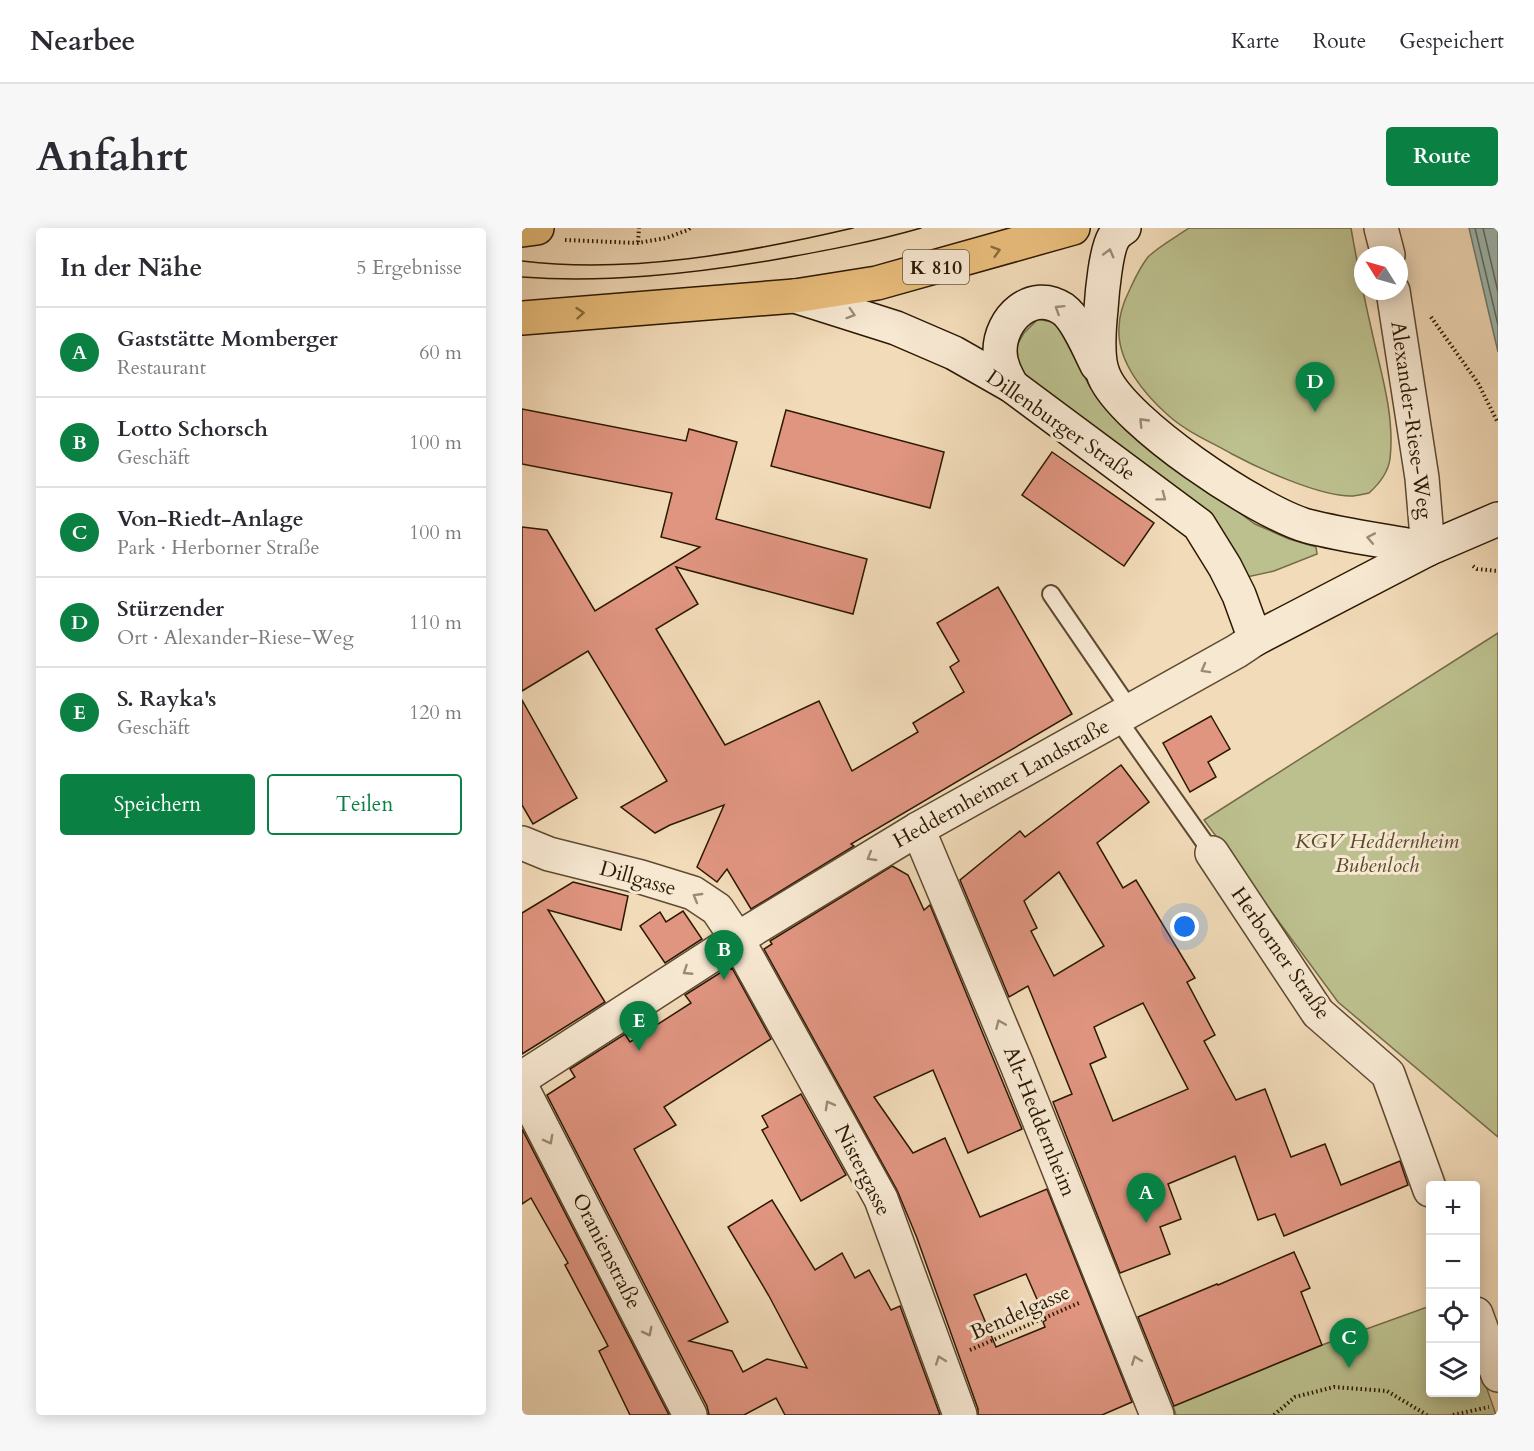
<!DOCTYPE html>
<html lang="de">
<head>
<meta charset="utf-8">
<style>
  :root { --surface:#fff; --page:#f7f7f7; --text:#2b2b33; --muted:#7c7c81; --line:#e1e1e2; --accent:#0b8043 }
  body { margin:0; font-family:Cardo,serif; background:var(--page); color:var(--text) }
  .controls { position:absolute; right:18px; bottom:18px; display:grid; overflow:hidden; border-radius:6px; box-shadow:0 3px 15px #0003 }
  .controls button { width:54px; height:54px; display:grid; place-items:center; padding:0; border:0; border-bottom:2px solid var(--line); background:var(--surface); color:var(--text); font:30px sans-serif }
  .compass { position:absolute; left:832px; top:18px; width:54px; height:54px; border-radius:50%; background:var(--surface); box-shadow:0 3px 15px #0003; rotate:307deg }
  .you { position:absolute; left:663px; top:699px; width:21px; height:21px; margin:-15px; border:4px solid #fff; border-radius:50%; background:#1a73e8; box-shadow:0 0 0 9px #1a73e833 }
  .badge { display:grid; place-items:center; width:39px; height:39px; border-radius:50%; background:var(--accent); color:#fff; font-size:20px; font-weight:700 }
  .pin { position:absolute; translate:-50% -50px; filter:drop-shadow(0 2px 3px #0008) }
  .pin::after { content:''; position:absolute; top:32px; width:21px; height:18px; background:inherit; clip-path:polygon(0 0,100% 0,50% 100%) }
  .list { margin:0; padding:0; list-style:none }
  h2 { display:flex; justify-content:space-between; align-items:center; height:78px; margin:0; padding:0 24px; font-size:26px }
  h2 small { font-size:20px; font-weight:400; color:var(--muted) }
  .list li { display:grid; grid-template-columns:39px 1fr auto; gap:18px; align-items:center; box-sizing:border-box; height:90px; padding:0 24px; border-top:2px solid var(--line) }
  .list b { display:block; font-size:22px; white-space:nowrap }
  .list p { margin:0; font-size:20px; white-space:nowrap; color:var(--muted) }
  .list em { font-size:20px; font-style:normal; color:var(--muted) }
  .actions { display:flex; gap:12px; padding:18px 24px }
  .actions a { flex:1; padding:14px 0; border:2px solid var(--accent); border-radius:6px; text-align:center; font-size:21px; color:var(--accent) }
  .actions .main { background:var(--accent); color:#fff }
  .icon { flex:none; width:33px; height:33px; fill:none; stroke:currentColor; stroke-width:2; stroke-linecap:round; stroke-linejoin:round }
  .map { position:relative; flex:none; width:976px; height:1187px; overflow:hidden; border-radius:6px }
  header { display:flex; align-items:center; gap:36px; box-sizing:border-box; height:84px; padding:0 30px; background:var(--surface); border-bottom:2px solid var(--line) }
  header strong { font-size:28px }
  nav { display:flex; gap:33px; margin-inline-start:auto; font-size:21px }
  .intro { display:flex; align-items:center; justify-content:space-between; box-sizing:border-box; height:144px; padding:0 36px }
  h1 { margin:0; font-size:42px }
  .button { padding:15px 27px; border-radius:6px; background:var(--accent); color:#fff; font-size:21px; font-weight:700 }
  main { display:flex; gap:36px; padding:0 36px }
  aside { flex:1; background:var(--surface); border-radius:6px; box-shadow:0 3px 15px #0003 }
  .map>svg:first-child { display:block }
  .green { fill:#bcc08e; stroke:#746c48; stroke-width:1.5 }
  .water { fill:#9cbab4; stroke:#6f7a6d; stroke-width:1.5 }
  .lines { fill:none; stroke-linecap:round; stroke-linejoin:round }
  .shore { stroke:#646a5b; stroke-width:1.5 }
  .building { fill:#e09581; stroke:#2c1902; stroke-width:1.5; fill-rule:evenodd }
  .lane-casing { stroke:#5e4a30; stroke-width:20 }
  .street-casing { stroke:#5e4a30; stroke-width:36 }
  .secondary-casing { stroke:#2c1902; stroke-width:36 }
  .primary-casing { stroke:#2c1902; stroke-width:36 }
  .path { stroke:#2c1902; stroke-width:4; stroke-dasharray:1.5 3; stroke-linecap:butt }
  .lane { stroke:#f7e8d2; stroke-width:16 }
  .street { stroke:#f7e8d2; stroke-width:33 }
  .secondary { stroke:#f7e8d2; stroke-width:33 }
  .primary { stroke:#e9be7c; stroke-width:33 }
  .tram { stroke:#2c1902; stroke-width:1.5 }
  .oneway { stroke:#8a6c3f }
  .oneway2 { stroke:#9c8b74 }
  .labels { text-anchor:middle; stroke-width:6; stroke-linejoin:round; paint-order:stroke }
  .shield { fill:#f7e8d2; stroke:#695740; stroke-width:1.5 }
  .shield-label { font-size:20px; font-weight:bold; fill:#2c1902 }
  .street-label { font-size:21px; fill:#2c1902; stroke:#f7e8d2 }
  .park-label { font-size:21px; font-style:italic; fill:#574b2c; stroke:#f7e8d2 }
</style>
</head>
<body>
<header>
<strong>Nearbee</strong>
<nav><a>Karte</a><a>Route</a><a>Gespeichert</a></nav>
</header>
<div class="intro"><h1>Anfahrt</h1><a class="button">Route</a></div>
<main>
<aside>
<h2>In der Nähe<small>5 Ergebnisse</small></h2>
<ul class="list">
<li><span class="badge">A</span><div><b>Gaststätte Momberger</b><p>Restaurant</p></div><em>60 m</em></li>
<li><span class="badge">B</span><div><b>Lotto Schorsch</b><p>Geschäft</p></div><em>100 m</em></li>
<li><span class="badge">C</span><div><b>Von-Riedt-Anlage</b><p>Park · Herborner Straße</p></div><em>100 m</em></li>
<li><span class="badge">D</span><div><b>Stürzender</b><p>Ort · Alexander-Riese-Weg</p></div><em>110 m</em></li>
<li><span class="badge">E</span><div><b>S. Rayka's</b><p>Geschäft</p></div><em>120 m</em></li>
</ul>
<div class="actions"><a class="main">Speichern</a><a>Teilen</a></div>
</aside>
<div class="map">
<svg width="976" height="1187" viewBox="0 0 976 1187">
  <rect width="100%" height="100%" fill="#f2dbb9"/>
  <filter id="stains"><feTurbulence type="fractalNoise" baseFrequency=".00333" numOctaves="4"/><feColorMatrix values="0 0 0 0 .2 0 0 0 0 .09 0 0 0 0 .02 0 0 0 .5 -.17"/></filter>
  <radialGradient id="worn" r=".72"><stop offset=".6" stop-color="#630" stop-opacity="0"/><stop offset="1" stop-color="#630" stop-opacity=".3"/></radialGradient>
  <!-- green -->
  <g class="green">
    <path d="M 667,0 L 829,0 C 835,35 842,69 850,104 C 859,145 873,188 868,231 C 866,245 857,256 847,265 C 841,266 835,268 829,268 C 797,268 738,241 710,226 C 689,214 665,204 647,188 C 623,167 595,134 597,100 C 597,86 602,73 608,61 C 613,50 619,38 626,29 C 637,18 654,9 667,0 Z"/>
    <path d="M 516,91 L 534,95 L 568,159 L 631,224 L 660,247 L 700,272 L 733,296 L 767,311 L 794,319 L 795,326 L 752,343 L 725,349 L 498,145 L 493,121 L 502,105 Z"/>
    <path d="M 976,405 L 976,909 L 816,774 L 682,592 Z"/>
    <path d="M 908,1078 L 908,1164 L 954,1164 L 954,1129 L 974,1187 L 654,1187 L 651,1178 L 800,1117 Z"/>
  </g>
  <!-- water -->
  <path class="water" d="M 947,0 L 976,0 L 976,124 Z"/>
  <g class="lines">
    <!-- shore -->
    <g class="shore">
      <path d="M 953,0 L 976,97"/>
      <path d="M 961,0 L 976,64"/>
    </g>
  </g>
  <!-- building -->
  <g class="building">
    <path d="M 0,181 L 164,213 L 167,201 L 215,214 L 194,291 L 345,331 L 331,386 L 154,339 L 176,376 L 134,401 L 203,517 L 297,473 L 330,543 L 396,504 L 391,495 L 442,464 L 428,439 L 437,433 L 415,395 L 476,359 L 550,486 L 329,616 L 332,618 L 229,681 L 205,641 L 195,654 L 175,639 L 202,577 L 148,597 L 133,605 L 99,579 L 145,553 L 66,423 L 0,463 L 0,299 L 25,302 L 73,383 L 178,319 L 139,309 L 150,265 L 0,236 Z"/>
    <path d="M 264,182 L 422,224 L 408,280 L 249,238 Z"/>
    <path d="M 530,224 L 632,295 L 602,338 L 500,267 Z"/>
    <path d="M 0,472 L 55,570 L 11,596 L 0,577 Z"/>
    <path d="M 689,488 L 708,521 L 686,534 L 694,549 L 668,564 L 641,515 Z"/>
    <path d="M 599,537 L 627,574 L 575,615 L 601,660 L 614,652 L 673,750 L 665,754 L 693,807 L 682,813 L 714,872 L 743,861 L 769,929 L 803,916 L 819,957 L 878,933 L 886,957 L 762,1008 L 753,986 L 736,992 L 713,928 L 646,956 L 659,991 L 638,999 L 648,1026 L 598,1045 L 531,874 L 550,866 L 506,758 L 487,769 L 438,652 L 498,603 L 503,609 ZM 537,644 L 582,718 L 532,748 L 509,703 L 515,700 L 502,673 ZM 621,775 L 666,861 L 591,893 L 568,836 L 584,829 L 572,799 Z"/>
    <path d="M 370,638 L 386,647 L 402,682 L 408,677 L 500,901 L 446,925 L 411,842 L 352,869 L 391,925 L 423,910 L 458,989 L 525,961 L 610,1174 L 580,1187 L 456,1187 L 456,1181 L 395,1010 L 375,962 L 242,721 L 250,716 L 248,713 ZM 504,1046 L 524,1092 L 521,1094 L 523,1099 L 474,1119 L 452,1067 Z"/>
    <path d="M 51,654 L 106,668 L 99,702 L 26,682 L 83,774 L 0,826 L 0,685 Z"/>
    <path d="M 161,683 L 180,711 L 143,735 L 118,698 L 138,684 L 144,694 Z"/>
    <path d="M 210,740 L 249,811 L 142,879 L 154,897 L 112,921 L 206,1094 L 167,1113 L 210,1123 L 221,1144 L 245,1131 L 285,1140 L 247,1068 L 206,999 L 250,972 L 293,1042 L 320,1025 L 333,1050 L 347,1042 L 369,1082 L 378,1078 L 418,1187 L 263,1187 L 254,1170 L 222,1187 L 187,1187 L 185,1178 L 25,867 L 53,849 L 48,841 L 103,806 L 108,814 L 169,775 L 163,767 L 201,743 L 202,744 Z"/>
    <path d="M 279,866 L 324,947 L 279,973 L 240,902 L 246,899 L 240,888 Z"/>
    <path d="M 0,901 L 147,1187 L 108,1187 L 77,1123 L 86,1118 L 43,1037 L 46,1035 L 9,970 L 0,976 Z"/>
    <path d="M 772,1024 L 788,1060 L 779,1064 L 800,1117 L 652,1178 L 616,1089 L 695,1056 L 696,1057 Z"/>
  </g>
  <g class="lines">
    <defs>
      <g id="lane">
        <path d="M 529,366 L 609,483"/>
        <path d="M 595,490 L 690,625"/>
      </g>
      <g id="street">
        <path d="M 859,0 L 866,27"/>
        <path d="M 871,63 L 900,250 L 906,321"/>
        <path d="M 396,601 L 495,837 L 635,1187"/>
        <path d="M 0,615 L 27,626 L 119,649 L 171,665 L 195,681 L 215,711 L 359,971 L 438,1187"/>
        <path d="M 690,625 L 796,785 L 866,846 L 908,962"/>
        <path d="M 0,850 L 215,711 L 396,601 L 715,423 L 733,411"/>
        <path d="M 0,860 L 168,1187"/>
        <path d="M 954,1086 L 976,1147"/>
      </g>
      <g id="secondary">
        <path d="M 602,0 C 599,2 594,6 592,9 C 584,21 580,65 579,81 C 577,100 574,131 582,148 C 602,195 736,284 785,298 C 824,308 866,313 906,321"/>
        <path d="M 273,68 L 374,100 L 432,125 L 490,158 L 677,297 L 703,339 L 717,367 L 733,411 L 906,321 L 976,291"/>
        <path d="M 490,158 C 484,147 478,136 478,123 C 478,91 510,60 541,81 C 556,92 566,120 575,137"/>
      </g>
      <g id="primary">
        <path d="M 0,2 L 15,0"/>
        <path d="M 0,90 L 273,68 L 355,55 L 551,0"/>
      </g>
    </defs>
    <!-- lane casing -->
    <use href="#lane" class="lane-casing"/>
    <!-- street casing -->
    <use href="#street" class="street-casing"/>
    <!-- secondary casing -->
    <use href="#secondary" class="secondary-casing"/>
    <!-- primary casing -->
    <use href="#primary" class="primary-casing"/>
    <!-- path -->
    <g class="path">
      <path d="M 43,12 L 116,15 L 144,10 L 166,2 L 168,0"/>
      <path d="M 116,14 L 117,0"/>
      <path d="M 909,89 L 956,155 L 976,195"/>
      <path d="M 951,338 L 955,341 L 976,343"/>
      <path d="M 448,1122 L 557,1075"/>
      <path d="M 752,1187 L 773,1169 L 812,1159 L 865,1163 L 905,1187"/>
      <path d="M 931,1187 L 967,1179"/>
    </g>
    <!-- lane -->
    <use href="#lane" class="lane"/>
    <!-- street -->
    <use href="#street" class="street"/>
    <!-- secondary -->
    <use href="#secondary" class="secondary"/>
    <!-- primary -->
    <use href="#primary" class="primary"/>
    <!-- tram -->
    <g class="tram">
      <path d="M 0,33 C 109,46 224,25 331,0"/>
      <path d="M 0,49 C 84,55 168,46 251,32 C 301,23 351,14 399,0"/>
    </g>
  </g>
  <!-- one-way arrows -->
  <defs><path id="oneway-chevron" d="M-2-3.5L2.5 0L-2 3.5" fill="none" stroke-width="1.6" stroke-linecap="round" stroke-linejoin="round" transform="scale(1.5)"/></defs>
  <g class="oneway">
    <use href="#oneway-chevron" transform="translate(474 23) rotate(-16)"/>
    <use href="#oneway-chevron" transform="translate(58 85) rotate(-5)"/>
  </g>
  <g class="oneway2">
    <use href="#oneway-chevron" transform="translate(587 25) rotate(-75)"/>
    <use href="#oneway-chevron" transform="translate(537 81) rotate(-148)"/>
    <use href="#oneway-chevron" transform="translate(329 86) rotate(18)"/>
    <use href="#oneway-chevron" transform="translate(621 194) rotate(-134)"/>
    <use href="#oneway-chevron" transform="translate(640 269) rotate(37)"/>
    <use href="#oneway-chevron" transform="translate(849 310) rotate(-169)"/>
    <use href="#oneway-chevron" transform="translate(683 441) rotate(151)"/>
    <use href="#oneway-chevron" transform="translate(349 629) rotate(149)"/>
    <use href="#oneway-chevron" transform="translate(175 669) rotate(-150)"/>
    <use href="#oneway-chevron" transform="translate(165 743) rotate(147)"/>
    <use href="#oneway-chevron" transform="translate(478 796) rotate(-113)"/>
    <use href="#oneway-chevron" transform="translate(307 877) rotate(-119)"/>
    <use href="#oneway-chevron" transform="translate(27 912) rotate(62)"/>
    <use href="#oneway-chevron" transform="translate(126 1104) rotate(63)"/>
    <use href="#oneway-chevron" transform="translate(418 1132) rotate(-110)"/>
    <use href="#oneway-chevron" transform="translate(614 1132) rotate(-111)"/>
  </g>
  <g class="labels">
    <!-- shield labels -->
    <rect class="shield" x="381" y="22" width="66" height="34" rx="4.5"/>
    <g class="shield-label">
      <text x="414" y="46">K 810</text>
    </g>
    <!-- street labels -->
    <g class="street-label">
      <text transform="translate(890 192) rotate(82)" y="7">Alexander-Riese-Weg</text>
      <text transform="translate(539 197) rotate(35)" y="7">Dillenburger Straße</text>
      <text transform="translate(479 555) rotate(-29)" y="7">Heddernheimer Landstraße</text>
      <text transform="translate(116 650) rotate(16)" y="7">Dillgasse</text>
      <text transform="translate(759 725) rotate(55)" y="7">Herborner Straße</text>
      <text transform="translate(518 893) rotate(68)" y="7">Alt-Heddernheim</text>
      <text transform="translate(341 942) rotate(63)" y="7">Nistergasse</text>
      <text transform="translate(85 1023) rotate(63)" y="7">Oranienstraße</text>
      <text transform="translate(498 1084) rotate(-24)" y="7">Bendelgasse</text>
    </g>
    <!-- park labels -->
    <g class="park-label">
      <text x="855" y="620">KGV Heddernheim<tspan x="855" dy="24">Bubenloch</tspan></text>
    </g>
  </g>
  <rect width="100%" height="100%" filter="url(#stains)"/>
  <rect width="100%" height="100%" fill="url(#worn)"/>
</svg>
<div class="controls">
<button>+</button>
<button>−</button>
<button><svg class="icon" aria-label="locate" viewBox="0 0 24 24"><circle cx="12" cy="12" r="6"/><path d="M12 2v4M12 18v4M2 12h4M18 12h4"/></svg></button>
<button><svg class="icon" aria-label="layers" viewBox="0 0 24 24"><path d="M12 4l9 5-9 5-9-5zM3 14l9 5 9-5"/></svg></button>
</div>
<svg class="compass" viewBox="-18 -18 36 36"><path d="M0-13l5 13h-10z" fill="#e53935"/><path d="M0 13l5-13h-10z" fill="#7c7c81"/></svg>
<div class="you"></div>
<div class="pin badge" style="left:624px;top:995px">A</div>
<div class="pin badge" style="left:202px;top:752px">B</div>
<div class="pin badge" style="left:827px;top:1140px">C</div>
<div class="pin badge" style="left:793px;top:184px">D</div>
<div class="pin badge" style="left:117px;top:823px">E</div>
</div>
</main>
</body>
</html>
